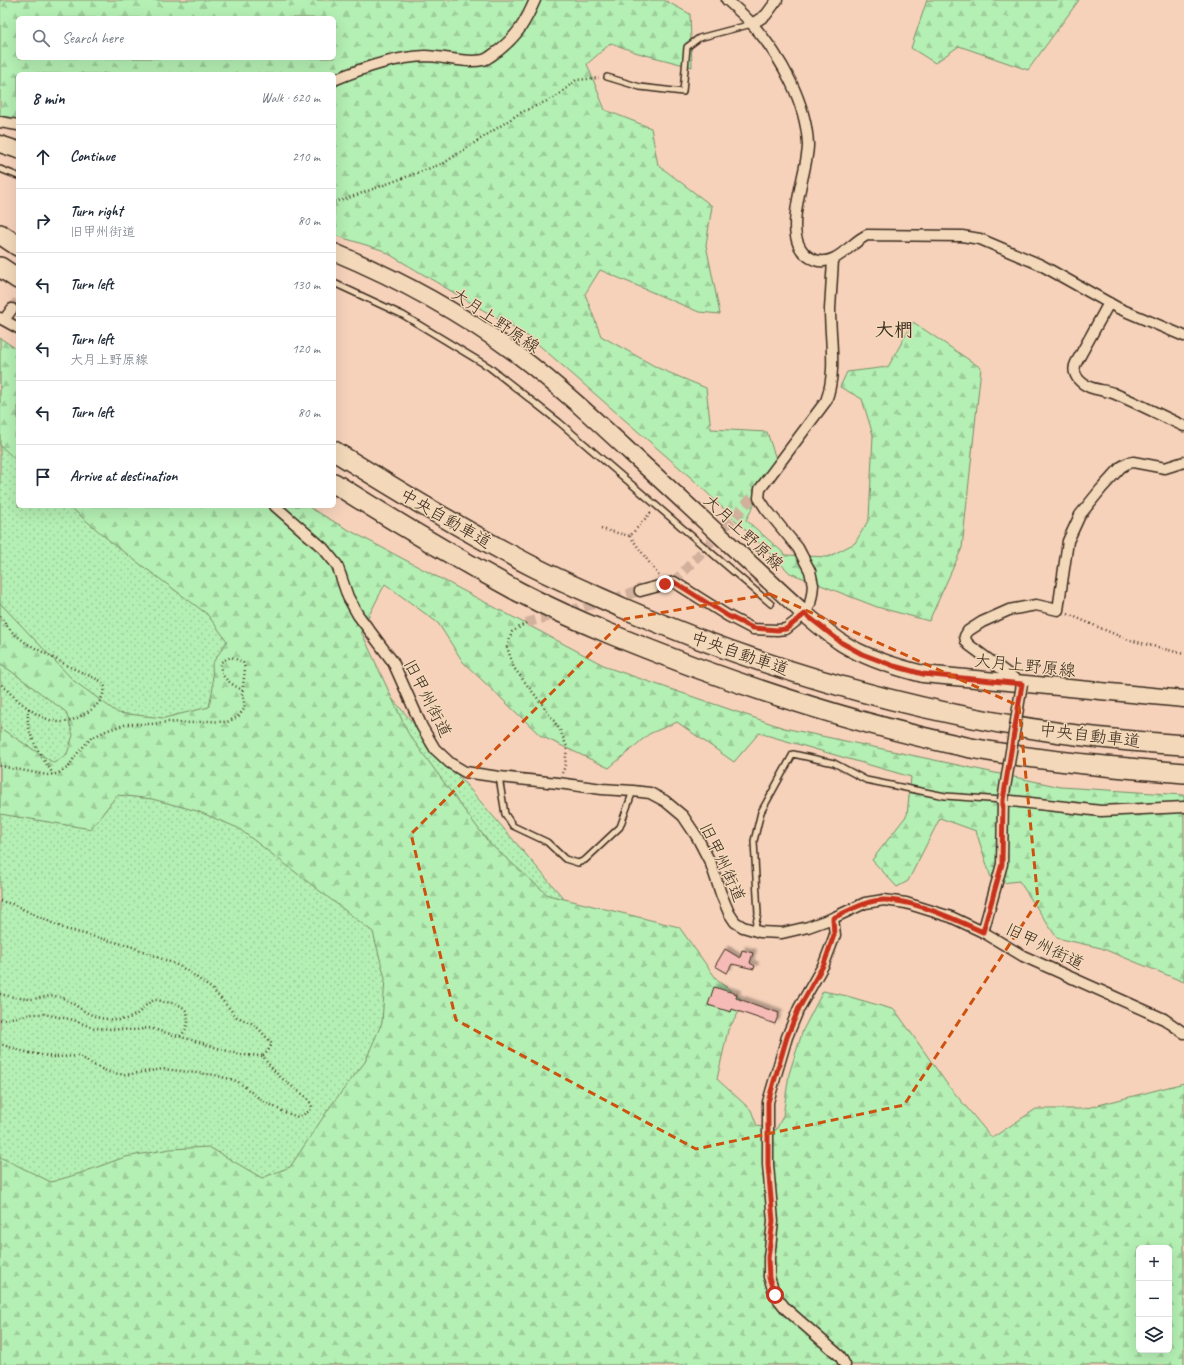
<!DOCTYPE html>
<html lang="en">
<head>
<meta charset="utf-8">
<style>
  :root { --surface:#fff; --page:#f2f2f3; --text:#1f2937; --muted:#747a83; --line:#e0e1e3 }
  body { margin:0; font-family:Caveat,"Klee One",sans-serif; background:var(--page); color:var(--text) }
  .controls { position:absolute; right:12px; bottom:12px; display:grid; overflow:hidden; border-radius:6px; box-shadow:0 4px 16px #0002 }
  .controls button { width:36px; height:36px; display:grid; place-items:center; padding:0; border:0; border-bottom:1px solid var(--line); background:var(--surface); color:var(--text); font:20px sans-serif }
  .stop { position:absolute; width:12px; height:12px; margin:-9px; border:3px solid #c8321e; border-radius:50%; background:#fff }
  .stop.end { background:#c8321e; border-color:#fff; box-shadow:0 1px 4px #0008 }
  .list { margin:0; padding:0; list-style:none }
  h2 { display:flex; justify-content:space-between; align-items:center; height:52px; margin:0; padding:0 16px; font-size:17px }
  h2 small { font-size:13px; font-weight:400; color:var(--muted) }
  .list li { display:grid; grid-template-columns:26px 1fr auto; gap:12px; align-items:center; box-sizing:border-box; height:64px; padding:0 16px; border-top:1px solid var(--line) }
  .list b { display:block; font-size:15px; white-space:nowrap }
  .list p { margin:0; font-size:13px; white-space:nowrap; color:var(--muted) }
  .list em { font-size:13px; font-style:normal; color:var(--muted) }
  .icon { flex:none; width:22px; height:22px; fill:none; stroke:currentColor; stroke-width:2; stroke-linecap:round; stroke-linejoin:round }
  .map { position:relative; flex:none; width:1184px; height:1365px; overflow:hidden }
  .search { position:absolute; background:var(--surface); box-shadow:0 4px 16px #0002; left:16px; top:16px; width:320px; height:44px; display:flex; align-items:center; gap:10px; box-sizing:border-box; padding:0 14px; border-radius:6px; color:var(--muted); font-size:15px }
  .panel { position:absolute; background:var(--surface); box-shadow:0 4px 16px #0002; left:16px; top:72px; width:320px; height:436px; border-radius:6px }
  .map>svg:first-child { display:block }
  .grass { fill:url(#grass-dots); stroke:#788c68 }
  .forest { fill:url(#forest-firs); stroke:#788c68; fill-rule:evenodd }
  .building { fill:#f6bbb7; stroke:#3b2a1e; filter:url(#shadow) }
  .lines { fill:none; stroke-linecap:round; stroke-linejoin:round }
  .minor-tunnel { stroke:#d1b09c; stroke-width:10; stroke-dasharray:10 5; stroke-linecap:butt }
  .service-casing { stroke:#3b2a1e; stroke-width:8 }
  .minor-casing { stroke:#3b2a1e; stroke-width:13 }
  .primary-casing { stroke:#3b2a1e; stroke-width:19 }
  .motorway-casing { stroke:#3b2a1e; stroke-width:22 }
  .path { stroke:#3b2a1e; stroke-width:2.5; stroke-dasharray:1 3; stroke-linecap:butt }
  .service { stroke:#f3d9ba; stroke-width:5 }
  .minor { stroke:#f3d9ba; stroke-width:10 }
  .primary { stroke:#f3d9ba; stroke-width:16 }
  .motorway { stroke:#f3d9ba; stroke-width:19 }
  .minor-bridge-casing { stroke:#3b2a1e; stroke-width:13; stroke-linecap:butt }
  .minor-bridge { stroke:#f3d9ba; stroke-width:10 }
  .route { stroke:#c8321e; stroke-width:5 }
  .marked { fill:none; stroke:#ce520f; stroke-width:3; stroke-dasharray:8 5; stroke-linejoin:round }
  .labels { text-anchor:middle; stroke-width:3; stroke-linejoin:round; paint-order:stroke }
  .street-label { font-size:17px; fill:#3b2a1e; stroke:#f3d9ba }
  .quarter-label { font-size:19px; font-weight:bold; fill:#3b2a1e; stroke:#f3d9ba }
</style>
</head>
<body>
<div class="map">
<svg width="1184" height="1365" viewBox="0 0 1184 1365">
  <defs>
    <pattern id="grass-dots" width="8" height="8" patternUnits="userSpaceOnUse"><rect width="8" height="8" fill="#b4efb3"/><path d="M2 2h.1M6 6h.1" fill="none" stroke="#9ccd9a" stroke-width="1.8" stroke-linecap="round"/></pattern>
    <pattern id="forest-firs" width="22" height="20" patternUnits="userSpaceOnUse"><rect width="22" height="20" fill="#b4efb3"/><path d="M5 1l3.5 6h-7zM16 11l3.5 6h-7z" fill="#9ccd9a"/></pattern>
    <filter id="shadow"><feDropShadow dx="3.5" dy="-3.5" stdDeviation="1" flood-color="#0004"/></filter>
  </defs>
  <rect width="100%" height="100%" fill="#f6d2bb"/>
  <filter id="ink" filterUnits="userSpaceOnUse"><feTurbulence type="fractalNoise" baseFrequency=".025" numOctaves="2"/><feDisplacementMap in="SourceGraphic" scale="8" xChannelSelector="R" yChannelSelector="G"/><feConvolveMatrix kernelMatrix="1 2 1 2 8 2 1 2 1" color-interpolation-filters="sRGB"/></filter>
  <g filter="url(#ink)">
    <!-- grass -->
    <path class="grass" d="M 0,362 L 18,373 L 18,506 L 227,506 L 637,984 L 0,1365 Z"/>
    <!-- forest -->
    <g class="forest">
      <path d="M 0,0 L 664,0 L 690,14 L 692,67 L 638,53 L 611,43 L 587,64 L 605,110 L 651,128 L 658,165 L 712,206 L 706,245 L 720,314 L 699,312 L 600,270 L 585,294 L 601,336 L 658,368 L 706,388 L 711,429 L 767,432 L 777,462 L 746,520 L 786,555 L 828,557 L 855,543 L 869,519 L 873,435 L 862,399 L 840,387 L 847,372 L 888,367 L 913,322 L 981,368 L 962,548 L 929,621 L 877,607 L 790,573 L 697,483 L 532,339 L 382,250 L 334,235 L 334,74 L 18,74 L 18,131 L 0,123 ZM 18,18 L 334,18 L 334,58 L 18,58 Z"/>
      <path d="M 927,0 L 1079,0 L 1028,70 L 959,46 L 935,63 L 911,48 Z"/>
      <path d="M 0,338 L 18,350 L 18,462 L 0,445 Z"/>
      <path d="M 69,506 L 307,506 L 345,528 L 609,668 L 784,728 L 1061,787 L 1184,795 L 1184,982 L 1101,948 L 1057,938 L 1019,881 L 993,884 L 976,831 L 940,818 L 908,881 L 897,887 L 872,860 L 907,815 L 911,777 L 759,733 L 734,762 L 677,722 L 649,734 L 609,768 L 541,736 L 463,662 L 438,623 L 385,584 L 361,631 L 408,733 L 459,803 L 490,844 L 548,895 L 679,927 L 718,981 L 745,1002 L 728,1030 L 717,1079 L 751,1110 L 757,1126 L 776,1130 L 783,1116 L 789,1074 L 803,1030 L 823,991 L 847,996 L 895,1010 L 947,1084 L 992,1138 L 1036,1109 L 1083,1109 L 1184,1083 L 1184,1365 L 0,1365 L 0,1157 L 51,1182 L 78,1174 L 125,1157 L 170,1149 L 209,1147 L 262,1178 L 290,1167 L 332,1104 L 365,1062 L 382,1022 L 385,978 L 373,932 L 238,828 L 197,811 L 152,799 L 117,795 L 91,829 L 0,814 L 0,728 L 54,763 L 67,754 L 73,735 L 66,712 L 0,663 L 0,603 L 74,681 L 118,713 L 164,718 L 209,707 L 213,687 L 212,664 L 227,641 L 207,614 L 117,547 ZM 1139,1248 L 1169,1248 L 1169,1350 L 1139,1350 Z"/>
    </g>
    <!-- building -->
    <g class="building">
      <path d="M 725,949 L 740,958 L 742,950 L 753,953 L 750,963 L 755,966 L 754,969 L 732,964 L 727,973 L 715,966 Z"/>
      <path d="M 714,987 L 737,994 L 736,998 L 779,1013 L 775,1024 L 732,1009 L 731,1012 L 708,1005 Z"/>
    </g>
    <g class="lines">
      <!-- minor-tunnel -->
      <g class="minor-tunnel">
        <path d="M 12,309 L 18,300"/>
        <path d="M 674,582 L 760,489"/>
        <path d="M 526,623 L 640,591"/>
      </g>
      <defs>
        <g id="service">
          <path d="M 607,77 L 640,87 L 683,92 L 687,47 L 699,38 L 752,24"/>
          <path d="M 0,169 L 18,176"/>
          <path d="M 334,283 L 403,315 L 489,367 L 559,422 L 771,604"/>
          <path d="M 499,777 L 505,814 L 513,826 L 547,842 L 565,859 L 578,863 L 585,860 L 620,827 L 633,791"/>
          <path d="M 754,931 L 758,914 L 754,841 L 761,812 L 793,754 L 834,763 L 866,780 L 945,796 L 1003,800"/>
        </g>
        <g id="minor">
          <path d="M 727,0 C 736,8 745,16 753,25 C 781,57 806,102 808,144 C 809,173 774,245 815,260 C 836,267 850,243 867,235 L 962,236 L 980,239 L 1041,265 L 1118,308 L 1184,336"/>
          <path d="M 752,24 L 766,15 L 777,0"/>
          <path d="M 334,80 C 360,69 396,57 425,56 C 443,56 466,64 483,60 C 488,59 493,54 498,51 C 518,35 525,23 535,0"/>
          <path d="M 0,122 L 18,125"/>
          <path d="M 1109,303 L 1076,363 C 1073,369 1074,374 1079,380 C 1088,390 1101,389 1113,393 C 1137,403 1160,415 1184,426"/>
          <path d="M 0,318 L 18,328"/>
          <path d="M 4,320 L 12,309"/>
          <path d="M 275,506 L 323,548 L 337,565 L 348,597 L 358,615 L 393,662 L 422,727 L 435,749 L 450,763 L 465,772 L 499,777 L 558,783 L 602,789 L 633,791 L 650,793 L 665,801 L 683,816 L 697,837 L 711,864 L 721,894 L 729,913 L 735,922 L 743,927 L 760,932 L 782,933 L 808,927 L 833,918 L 865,903 L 884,900 L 906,903 L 951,917 L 983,932 L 1023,956 L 1164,1019 L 1184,1033"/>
          <path d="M 640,591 L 674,582 L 728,616 L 753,629 L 777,630 L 786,629 L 805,614 L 810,604 L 812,594 L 813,585 L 810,571 L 798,548 L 766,509 L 759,498 L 760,489 L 826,401 C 837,372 830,339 830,309 C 831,293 832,276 833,260"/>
          <path d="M 1019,682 L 969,645 L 966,641 L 965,636 L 968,631 L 982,622 L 1009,610 L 1036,605 L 1058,610 L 1068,541 L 1080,515 L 1101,489 L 1121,467 L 1128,463 L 1133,462 L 1165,468 L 1184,462"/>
          <path d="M 833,918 L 835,935 L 824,964 L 799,1008 L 787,1037 L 768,1102 L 768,1165 L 773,1221 L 769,1258 L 769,1277 L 775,1295 L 786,1309 L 840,1356 L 845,1365"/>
          <path d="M 983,932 L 1002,864 L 1003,800 L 1101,811 L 1184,807"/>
        </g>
        <g id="primary">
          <path d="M 0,144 L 18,150"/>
          <path d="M 334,252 C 399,279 461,313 518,355 C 563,389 604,428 645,466 C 699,515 751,565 805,614 C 817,624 829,634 842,643 C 866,658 895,667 923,674 L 1184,699"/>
        </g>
        <g id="motorway">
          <path d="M 0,234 L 18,246"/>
          <path d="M 0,267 L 18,279"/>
          <path d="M 334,451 C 399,491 464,531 532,566 C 561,581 592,594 623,608 C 759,667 901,709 1048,731 C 1093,738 1138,742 1184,745"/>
          <path d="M 334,483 C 395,522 456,558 519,592 C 577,622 639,646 700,669 C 788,701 879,729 971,748 C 1041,761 1113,767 1184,773"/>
        </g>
      </defs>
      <!-- service casing -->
      <use href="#service" class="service-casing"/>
      <!-- minor casing -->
      <use href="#minor" class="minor-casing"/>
      <!-- primary casing -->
      <use href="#primary" class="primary-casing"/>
      <!-- motorway casing -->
      <use href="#motorway" class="motorway-casing"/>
      <!-- path -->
      <g class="path">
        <path d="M 334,201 L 343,200 L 444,163 L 520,113 L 556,97 L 576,80 L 599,78"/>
        <path d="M 601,529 L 630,536 L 652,511"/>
        <path d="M 630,536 L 659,576"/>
        <path d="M 1068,614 L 1126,639 L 1184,654"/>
        <path d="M 0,616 L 12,632 L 26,643 L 70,667 L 101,681 L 105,687 C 103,700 96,708 84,714 C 78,718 71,721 64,722 C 42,724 14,698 0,683"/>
        <path d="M 526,623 L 512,632 L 507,647 L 514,668 L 542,704 L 560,730 L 567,747 L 565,766 L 562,774"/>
        <path d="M 29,708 C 23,732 41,755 53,774"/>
        <path d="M 0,766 L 47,775 L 57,774 L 69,767 L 75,756 L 91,738 L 108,730 L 127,724 L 151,724 L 167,722 L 191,723 L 207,721 L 227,722 L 238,717 L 244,709 L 244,700 L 242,695 L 245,669 L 243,662 L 231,657 L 221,662 C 219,678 230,683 242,690"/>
        <path d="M 0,901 L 12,904 L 65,929 L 130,946 L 175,964 L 188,971 L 212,989 L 237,1017 L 251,1023 L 259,1029 L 272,1044 L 268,1051 L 263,1056"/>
        <path d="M 0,994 C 6,996 25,999 30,999 C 40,999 50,994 60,997 C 68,999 74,1005 81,1009 C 89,1014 97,1018 107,1019 C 118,1021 129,1020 138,1013 C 144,1009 148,1001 155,1000 C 158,1000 162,1001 164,1002 C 175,1003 188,1005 188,1019 C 188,1027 185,1032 179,1037"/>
        <path d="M 0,1020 L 33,1014 L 44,1014 L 74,1020 L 93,1028 L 136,1030 L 149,1028 L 199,1042 L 214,1047 L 241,1055 L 263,1056 C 270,1068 280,1077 290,1085 C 298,1092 309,1096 312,1107 L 310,1111 L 298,1117 L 284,1112 L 260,1099 L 237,1081 L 215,1075 L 163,1069 L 125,1075 L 108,1072 L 90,1063 L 80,1056 L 53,1057 L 25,1052 L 0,1044"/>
      </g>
      <!-- service -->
      <use href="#service" class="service"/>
      <!-- minor -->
      <use href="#minor" class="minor"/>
      <!-- primary -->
      <use href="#primary" class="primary"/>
      <!-- motorway -->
      <use href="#motorway" class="motorway"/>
      <defs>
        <path id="minor-bridge" d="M 1003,800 L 1022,684"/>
      </defs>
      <!-- minor-bridge casing -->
      <use href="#minor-bridge" class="minor-bridge-casing"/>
      <!-- minor-bridge -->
      <use href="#minor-bridge" class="minor-bridge"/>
    </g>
  </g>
  <g class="lines" filter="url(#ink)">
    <!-- route -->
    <path class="route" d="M 665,584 L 674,582 L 728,616 L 753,628 L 777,630 L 786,629 L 805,614 L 842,643 L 862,654 L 894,666 L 923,674 L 1022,684 L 1003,800 L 1002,864 L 983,932 C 957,920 914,900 884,900 C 866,900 849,911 833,918 L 834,935 L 824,964 L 799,1008 L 787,1037 L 768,1102 L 768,1165 L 773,1221 L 768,1258 L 769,1278 L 775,1295"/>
  </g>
  <!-- marked area -->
  <path class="marked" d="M 770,594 L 1019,706 L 1038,901 L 904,1105 L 696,1149 L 456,1020 L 411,834 L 625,619 Z"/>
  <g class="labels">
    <!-- street labels -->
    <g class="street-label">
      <text transform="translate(496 320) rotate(34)" y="6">大月上野原線</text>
      <text transform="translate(446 518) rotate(30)" y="6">中央自動車道</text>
      <text transform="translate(744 532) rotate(43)" y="6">大月上野原線</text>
      <text transform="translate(740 653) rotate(19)" y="6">中央自動車道</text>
      <text transform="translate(1025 665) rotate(6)" y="6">大月上野原線</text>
      <text transform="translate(428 698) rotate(63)" y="6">旧甲州街道</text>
      <text transform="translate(1090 735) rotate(7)" y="6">中央自動車道</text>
      <text transform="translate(723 862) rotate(65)" y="6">旧甲州街道</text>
      <text transform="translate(1045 946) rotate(26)" y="6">旧甲州街道</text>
    </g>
    <!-- quarter labels -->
    <g class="quarter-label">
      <text x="894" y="336">大椚</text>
    </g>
  </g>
</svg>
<div class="controls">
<button>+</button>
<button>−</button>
<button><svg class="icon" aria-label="layers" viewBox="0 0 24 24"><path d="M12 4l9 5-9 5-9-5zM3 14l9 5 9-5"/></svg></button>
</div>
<div class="stop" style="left:775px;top:1295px"></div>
<div class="stop end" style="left:665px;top:584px"></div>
<div class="search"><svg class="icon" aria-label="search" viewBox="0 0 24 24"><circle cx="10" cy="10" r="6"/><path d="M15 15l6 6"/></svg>Search here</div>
<section class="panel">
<h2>8 min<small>Walk · 620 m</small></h2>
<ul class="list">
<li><svg class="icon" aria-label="ahead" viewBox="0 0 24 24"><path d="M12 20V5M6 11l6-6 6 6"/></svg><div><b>Continue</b></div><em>210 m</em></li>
<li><svg class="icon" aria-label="right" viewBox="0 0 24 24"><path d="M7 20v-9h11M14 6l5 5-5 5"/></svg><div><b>Turn right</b><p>旧甲州街道</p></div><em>80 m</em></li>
<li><svg class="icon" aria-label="left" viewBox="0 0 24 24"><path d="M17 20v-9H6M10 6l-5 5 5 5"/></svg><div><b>Turn left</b></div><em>130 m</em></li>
<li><svg class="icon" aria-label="left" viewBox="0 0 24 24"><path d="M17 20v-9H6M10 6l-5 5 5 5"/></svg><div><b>Turn left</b><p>大月上野原線</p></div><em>120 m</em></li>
<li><svg class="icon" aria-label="left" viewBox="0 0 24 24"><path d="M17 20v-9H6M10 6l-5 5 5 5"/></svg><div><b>Turn left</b></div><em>80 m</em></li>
<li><svg class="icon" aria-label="arrive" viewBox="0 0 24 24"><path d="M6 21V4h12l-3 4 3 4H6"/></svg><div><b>Arrive at destination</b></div></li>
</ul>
</section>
</div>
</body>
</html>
